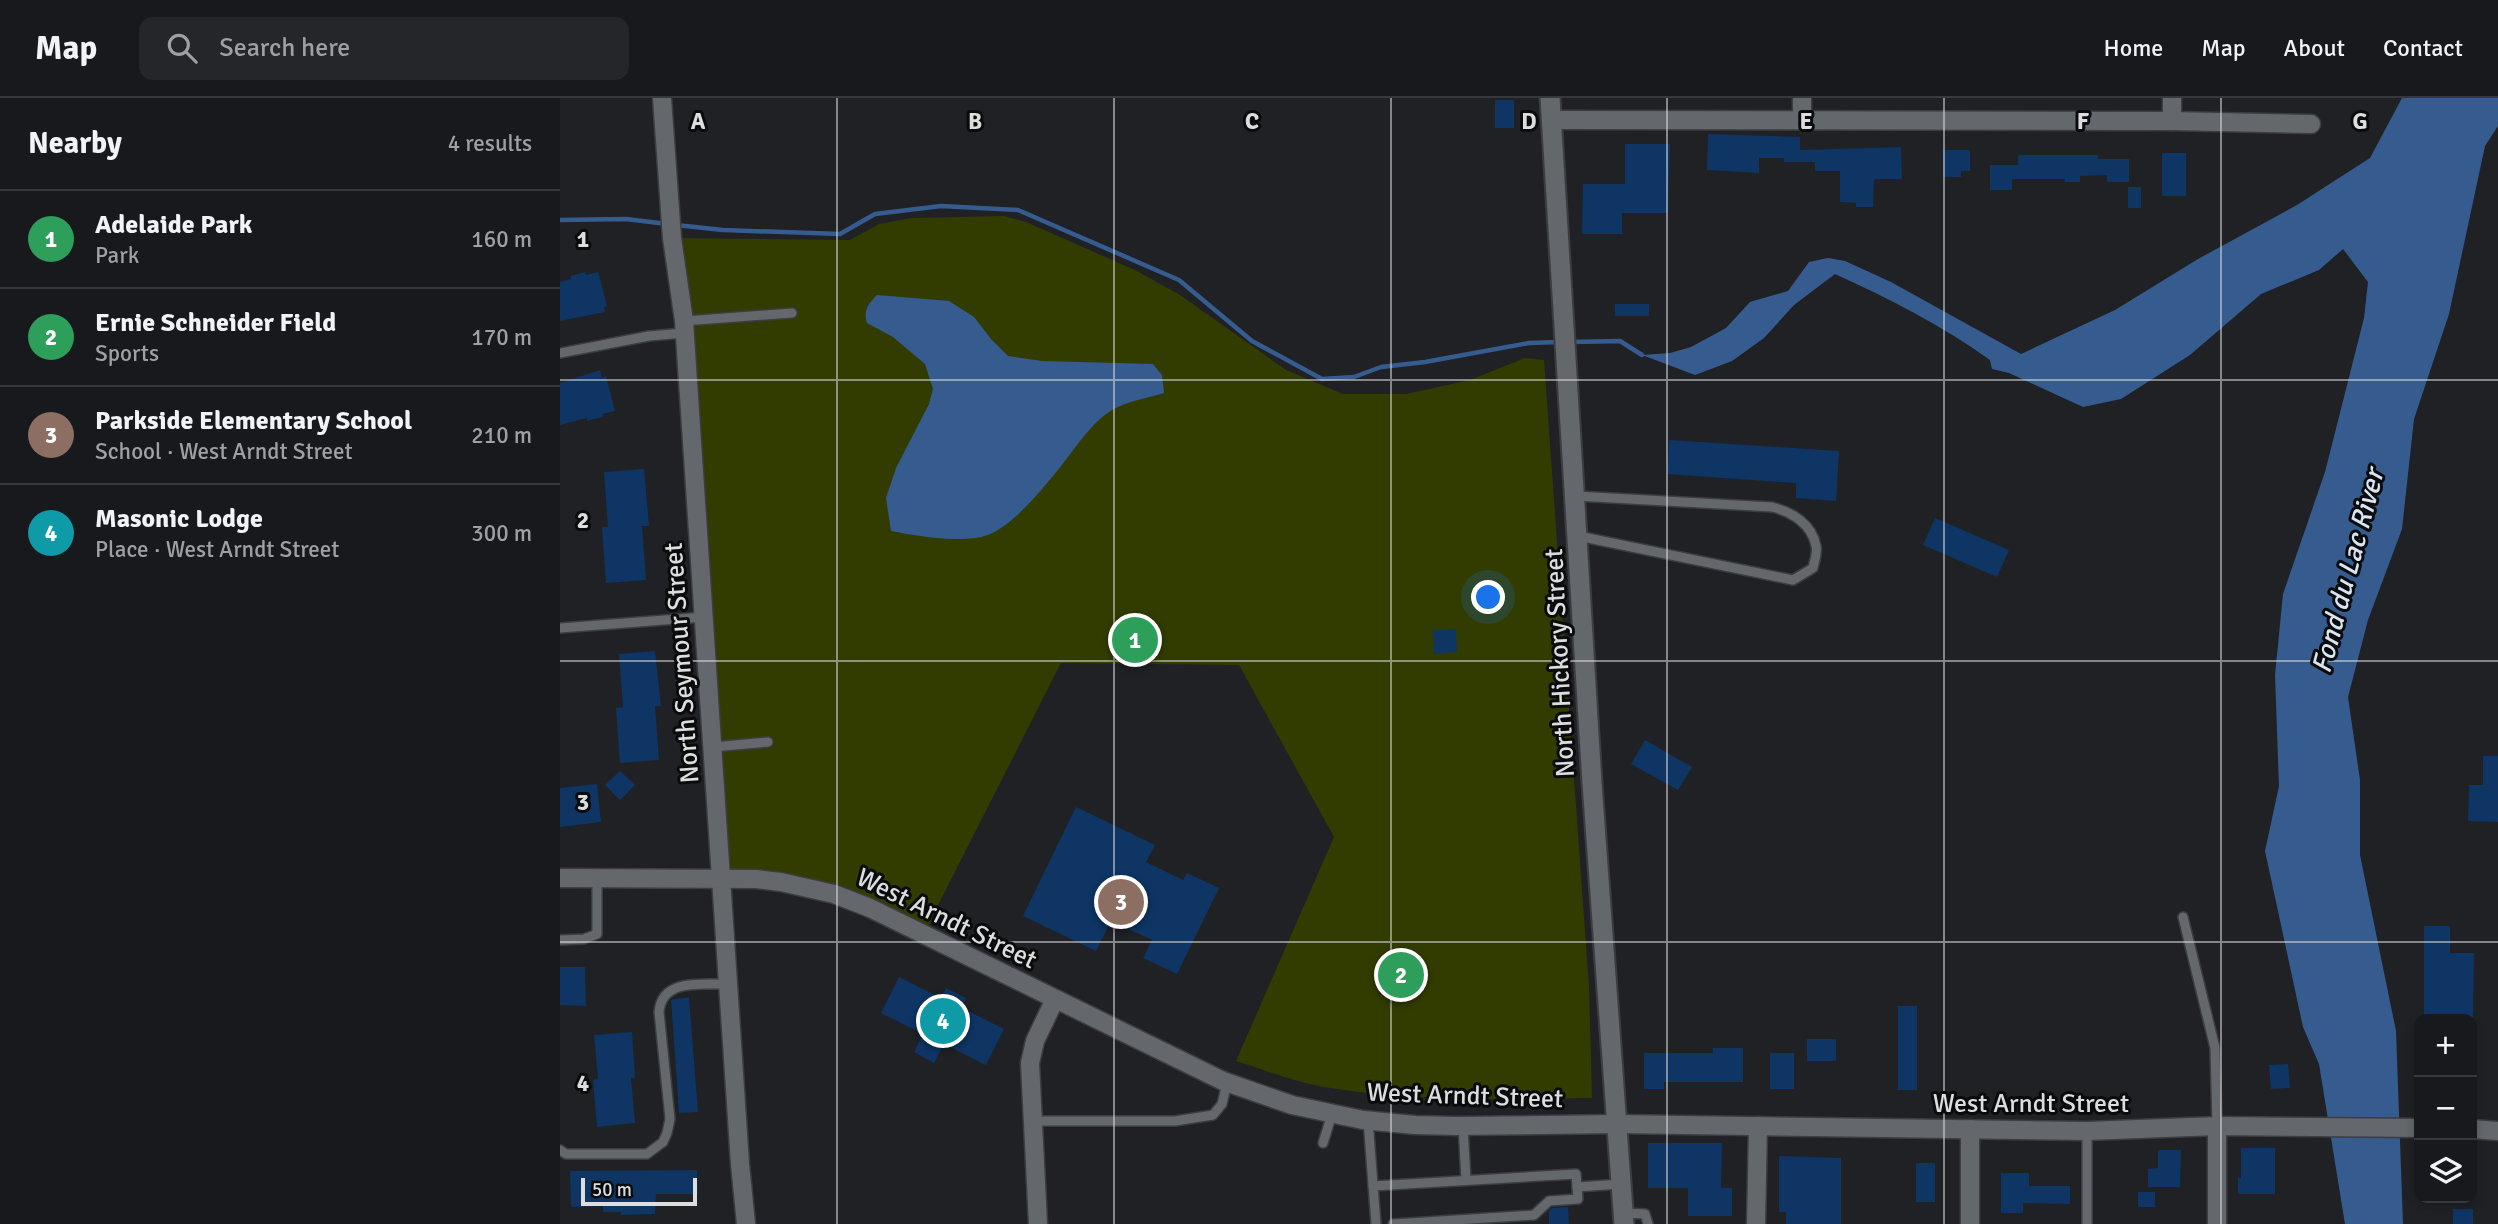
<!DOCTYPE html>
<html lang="en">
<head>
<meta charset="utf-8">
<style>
  :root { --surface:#17191c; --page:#242629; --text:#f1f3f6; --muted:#9ea0a3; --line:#36383b; --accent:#8c9099 }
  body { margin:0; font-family:Signika,sans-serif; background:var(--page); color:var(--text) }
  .controls { position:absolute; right:21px; bottom:21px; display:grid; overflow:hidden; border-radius:14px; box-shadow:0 4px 10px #0003 }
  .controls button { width:63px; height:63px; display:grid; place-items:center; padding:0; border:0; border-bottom:2px solid var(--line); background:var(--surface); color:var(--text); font:35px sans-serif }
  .scale { position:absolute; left:21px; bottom:18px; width:116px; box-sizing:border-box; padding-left:7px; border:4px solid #dbdddf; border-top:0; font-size:19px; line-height:24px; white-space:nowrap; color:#dbdddf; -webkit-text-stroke:5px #0a0b0c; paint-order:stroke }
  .you { position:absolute; left:929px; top:500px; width:24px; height:24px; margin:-18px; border:5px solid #fff; border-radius:50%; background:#1a73e8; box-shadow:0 0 0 10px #1a73e833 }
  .badge { display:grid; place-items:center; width:46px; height:46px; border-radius:50%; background:var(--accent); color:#fff; font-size:23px; font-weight:700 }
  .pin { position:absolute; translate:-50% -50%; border:4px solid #fff; box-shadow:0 2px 7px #0006 }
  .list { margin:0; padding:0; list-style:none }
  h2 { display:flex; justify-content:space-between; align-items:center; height:91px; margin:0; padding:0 28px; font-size:30px }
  h2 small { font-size:23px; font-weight:400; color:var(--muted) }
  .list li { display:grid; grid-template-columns:46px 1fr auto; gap:21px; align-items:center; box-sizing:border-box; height:98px; padding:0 28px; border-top:2px solid var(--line) }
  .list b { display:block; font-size:26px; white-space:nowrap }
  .list p { margin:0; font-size:23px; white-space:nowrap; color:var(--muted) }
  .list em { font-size:23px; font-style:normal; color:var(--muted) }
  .icon { flex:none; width:38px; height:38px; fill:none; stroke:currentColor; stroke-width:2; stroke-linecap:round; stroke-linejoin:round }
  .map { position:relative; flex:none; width:1938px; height:1126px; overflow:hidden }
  header { display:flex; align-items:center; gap:42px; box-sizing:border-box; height:98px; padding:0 35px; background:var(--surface); border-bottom:2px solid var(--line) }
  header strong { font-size:33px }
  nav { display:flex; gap:38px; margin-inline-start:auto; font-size:24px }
  .search { width:490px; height:63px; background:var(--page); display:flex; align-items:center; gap:18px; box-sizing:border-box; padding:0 24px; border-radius:14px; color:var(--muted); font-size:26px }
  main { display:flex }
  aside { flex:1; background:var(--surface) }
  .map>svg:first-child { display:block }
  .green { fill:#323c01 }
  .water { fill:#365c8f }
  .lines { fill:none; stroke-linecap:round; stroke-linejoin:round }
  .stream { stroke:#365c8f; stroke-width:4.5 }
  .building { fill:#0e3564 }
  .service-casing { stroke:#3b3d40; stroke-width:12 }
  .minor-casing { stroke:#3b3d40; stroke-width:21 }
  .tertiary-casing { stroke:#3b3d40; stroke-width:23 }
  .service { stroke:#64676b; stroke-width:9 }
  .minor { stroke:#64676b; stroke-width:18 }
  .tertiary { stroke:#64676b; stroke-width:19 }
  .grid { fill:none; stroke:#dbdddf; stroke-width:2; stroke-opacity:0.55 }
  .labels { text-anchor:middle; stroke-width:6; stroke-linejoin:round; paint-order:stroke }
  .street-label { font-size:26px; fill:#dbdddf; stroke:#0a0b0c }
  .water-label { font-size:28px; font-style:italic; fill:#d9e5f4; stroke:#0a0b0c }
  .grid-label { font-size:23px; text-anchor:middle; font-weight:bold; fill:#dbdddf; stroke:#0a0b0c; stroke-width:6; stroke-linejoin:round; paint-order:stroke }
</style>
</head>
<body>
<header>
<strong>Map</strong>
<div class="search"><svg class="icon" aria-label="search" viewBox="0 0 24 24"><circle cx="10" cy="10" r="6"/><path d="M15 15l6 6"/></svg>Search here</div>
<nav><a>Home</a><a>Map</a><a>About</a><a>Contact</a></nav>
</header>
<main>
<aside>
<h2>Nearby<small>4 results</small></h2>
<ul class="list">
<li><span class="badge" style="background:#2e9e5b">1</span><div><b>Adelaide Park</b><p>Park</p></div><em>160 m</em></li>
<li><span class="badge" style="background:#2e9e5b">2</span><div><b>Ernie Schneider Field</b><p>Sports</p></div><em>170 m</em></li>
<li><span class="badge" style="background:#8d6e63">3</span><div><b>Parkside Elementary School</b><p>School · West Arndt Street</p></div><em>210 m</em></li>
<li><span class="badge" style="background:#0f9aa8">4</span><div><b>Masonic Lodge</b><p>Place · West Arndt Street</p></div><em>300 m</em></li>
</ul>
</aside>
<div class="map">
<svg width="1938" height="1126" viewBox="0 0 1938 1126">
  <rect width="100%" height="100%" fill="#1f2125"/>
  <!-- green -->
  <path class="green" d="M 444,118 L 466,124 L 575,172 L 620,197 L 726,272 L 783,296 L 846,296 L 910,282 L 965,260 L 984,262 L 1029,889 L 1032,1000 C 942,1001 853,1004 764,989 C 735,984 705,972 676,963 L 774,739 L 679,567 L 501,565 L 375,813 L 365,837 L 310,810 L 163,781 L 112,140 L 290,142 L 319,126 L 351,120 Z"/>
  <!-- water -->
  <g class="water">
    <path d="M 1842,0 L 1938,0 L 1938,28 L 1925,48 L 1889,216 L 1854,321 L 1842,431 L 1808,522 L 1788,599 L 1800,682 L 1800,757 L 1836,933 L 1843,1126 L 1785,1126 L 1759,966 L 1743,929 L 1705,753 L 1719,688 L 1715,577 L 1723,496 L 1765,374 L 1804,220 L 1808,184 L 1783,151 L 1759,172 L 1701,196 L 1630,257 L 1561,301 L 1523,309 L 1449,275 L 1432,271 L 1430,262 C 1381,227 1330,201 1275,176 L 1234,207 L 1204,240 L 1172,263 L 1135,277 L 1082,257 L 1110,255 L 1131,249 L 1166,230 L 1190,204 L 1228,193 L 1249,164 L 1268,160 L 1285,163 L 1331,184 L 1461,256 L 1555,212 L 1638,161 L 1737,107 L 1810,60 Z"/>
    <path d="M 317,197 L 389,203 L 414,219 L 431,241 L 448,258 L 482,263 L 593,266 L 602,277 L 604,295 C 588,300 567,303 552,312 C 534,323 521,342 508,359 C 491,381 454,428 428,437 C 401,446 358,438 331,433 L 326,400 L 336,370 L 369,306 L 373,291 L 365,266 L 333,239 L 307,225 C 303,213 308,206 317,197 Z"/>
  </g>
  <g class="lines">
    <!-- stream -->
    <g class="stream">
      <path d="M 0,122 L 66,121 L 107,126"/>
      <path d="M 116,127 L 163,132 L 280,136 L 315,116 L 381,108 L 458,112 L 619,182 L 692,243 L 762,281 L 794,279 L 821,269 L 865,264 L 969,245 L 999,244"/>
      <path d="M 1011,244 L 1060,243 L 1082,257"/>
    </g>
  </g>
  <!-- building -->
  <g class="building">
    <rect x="935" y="2" width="19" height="28"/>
    <path d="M 1148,36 L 1240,39 L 1240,52 L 1341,49 L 1342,81 L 1314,81 L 1313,109 L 1296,109 L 1296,105 L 1280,104 L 1280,73 L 1255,73 L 1255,64 L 1224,64 L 1224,60 L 1199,60 L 1199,75 L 1147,72 Z"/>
    <path d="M 1065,46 L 1110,46 L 1108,115 L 1062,115 L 1062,136 L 1022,136 L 1023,86 L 1065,86 Z"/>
    <path d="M 1383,52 L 1410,52 L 1410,73 L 1401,73 L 1401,79 L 1383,79 Z"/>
    <rect x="1602" y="55" width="24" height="43"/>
    <path d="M 1458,57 L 1538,57 L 1538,61 L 1569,61 L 1569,84 L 1547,84 L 1547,77 L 1520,78 L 1520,84 L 1505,84 L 1505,81 L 1452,81 L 1452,92 L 1430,92 L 1430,67 L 1458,67 Z"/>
    <rect x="1568" y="89" width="13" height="21"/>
    <path d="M 25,174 L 26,177 L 38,174 L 47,208 L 44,209 L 45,214 L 0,223 L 0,184 L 11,181 L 10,178 Z"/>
    <rect x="1055" y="206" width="34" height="12"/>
    <path d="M 40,272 L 42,280 L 46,278 L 55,313 L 42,316 L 43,319 L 27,323 L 27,320 L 0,327 L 0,285 Z"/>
    <path d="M 1109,342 L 1279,353 L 1276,403 L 1236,400 L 1236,385 L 1107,376 Z"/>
    <path d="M 84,371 L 89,428 L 82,428 L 86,482 L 46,485 L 42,429 L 48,429 L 44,374 Z"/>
    <path d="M 1375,420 L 1449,452 L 1437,479 L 1363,447 Z"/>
    <path d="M 896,531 L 897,554 L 874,556 L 873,532 Z"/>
    <path d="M 95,553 L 101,608 L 95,608 L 99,662 L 60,665 L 56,610 L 63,609 L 59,556 Z"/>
    <path d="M 1085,642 L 1132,669 L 1118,692 L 1071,666 Z"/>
    <path d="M 1923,658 L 1938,658 L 1938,724 L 1908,723 L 1909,687 L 1923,687 Z"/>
    <path d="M 60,673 L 75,687 L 60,702 L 45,687 Z"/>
    <path d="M 37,686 L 41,724 L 0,729 L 0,690 Z"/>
    <path d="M 516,709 L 595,747 L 586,764 L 623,782 L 627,775 L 659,790 L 617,876 L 583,860 L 592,842 L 551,823 L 536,853 L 463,818 Z"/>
    <path d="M 1864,828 L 1890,828 L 1890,855 L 1914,855 L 1913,921 L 1864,921 Z"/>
    <path d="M 0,869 L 25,869 L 26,908 L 0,907 Z"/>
    <path d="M 339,879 L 381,900 L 386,890 L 406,900 L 402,910 L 444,931 L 426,967 L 384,946 L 374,965 L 354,954 L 363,936 L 321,915 Z"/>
    <path d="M 129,899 L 138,1014 L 119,1015 L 111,902 Z"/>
    <rect x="1338" y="908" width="19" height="84"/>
    <path d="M 72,934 L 75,980 L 71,980 L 75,1025 L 37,1029 L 33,982 L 38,981 L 34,937 Z"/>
    <rect x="1247" y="941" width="29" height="22"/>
    <path d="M 1153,950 L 1183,950 L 1183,984 L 1104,984 L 1104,991 L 1084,991 L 1084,955 L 1153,955 Z"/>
    <rect x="1210" y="955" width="24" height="36"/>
    <path d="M 1728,966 L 1730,990 L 1711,991 L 1709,967 Z"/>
    <path d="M 1088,1045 L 1162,1045 L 1161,1090 L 1172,1090 L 1172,1118 L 1128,1118 L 1128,1090 L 1088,1090 Z"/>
    <path d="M 1681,1050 L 1715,1050 L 1715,1096 L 1678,1096 L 1678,1080 L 1681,1080 Z"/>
    <path d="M 1598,1052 L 1621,1052 L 1620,1089 L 1588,1089 L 1588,1071 L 1598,1070 Z"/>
    <path d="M 1219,1058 L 1281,1060 L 1281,1126 L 1226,1126 L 1226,1114 L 1219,1114 Z"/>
    <rect x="1356" y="1065" width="19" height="39"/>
    <path d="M 137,1072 L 138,1096 L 96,1096 L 95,1116 L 61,1117 L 61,1114 L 43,1114 L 43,1108 L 11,1109 L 10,1073 Z"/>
    <path d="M 1441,1075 L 1469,1075 L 1469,1088 L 1510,1088 L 1510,1106 L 1463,1105 L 1463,1115 L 1441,1115 Z"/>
    <rect x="1578" y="1094" width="17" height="15"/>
    <path d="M 1008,1109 L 1009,1126 L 989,1126 L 989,1113 L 992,1110 Z"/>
    <rect x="1893" y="1111" width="20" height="15"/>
  </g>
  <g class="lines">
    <defs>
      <g id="service">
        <path d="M 124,223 L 232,215"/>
        <path d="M 0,255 L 89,238 L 124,235"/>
        <path d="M 1016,398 L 1212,409 C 1232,414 1252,426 1256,448 C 1258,454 1254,464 1253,470 L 1233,482 L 1018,438"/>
        <path d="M 0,530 L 144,519"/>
        <path d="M 153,649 L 208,644"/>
        <path d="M 1623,819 L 1655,950 L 1657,1028"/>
        <path d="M 0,842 L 24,841 L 37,836 L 37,781"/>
        <path d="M 808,1022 L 816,1126"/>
        <path d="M 472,1023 L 615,1023 L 653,1017 L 662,1006 L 667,985"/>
        <path d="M 903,1028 L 906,1082"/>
        <path d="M 763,1045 L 772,1016"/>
        <path d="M 0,1052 L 6,1056 L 87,1056 L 103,1044 L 107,1035 L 110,1021 L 99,914 C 102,879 144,887 170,886"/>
        <path d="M 813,1088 L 1016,1076 L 1018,1101 L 989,1103 L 974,1117 L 833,1126"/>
        <path d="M 1017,1089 L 1061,1086"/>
        <path d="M 1064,1115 L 1085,1116 L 1088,1126"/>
        <path d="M 1527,1126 L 1527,1033"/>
      </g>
      <g id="minor">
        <path d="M 102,0 L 112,140 L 124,223 L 180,1066 L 186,1126"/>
        <path d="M 1242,0 L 1242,22"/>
        <path d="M 991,22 L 1612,23 L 1751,26"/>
        <path d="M 1612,23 L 1612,0"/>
        <path d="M 0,780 L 196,781 L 221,784 L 274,796 L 310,810 L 663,983 L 732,1007 L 803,1022 L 855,1027 L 896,1028 L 1058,1026 L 1527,1033 L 1657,1028 L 1859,1030"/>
        <path d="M 1912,1031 L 1938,1033"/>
        <path d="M 478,1126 L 470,965 L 475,943 L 495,901"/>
        <path d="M 1196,1126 L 1198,1028"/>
        <path d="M 1410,1126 L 1410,1031"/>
        <path d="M 1657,1126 L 1657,1028"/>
      </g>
      <path id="tertiary" d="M 990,0 L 1032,685 L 1064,1126"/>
    </defs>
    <!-- service casing -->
    <use href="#service" class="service-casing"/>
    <!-- minor casing -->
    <use href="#minor" class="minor-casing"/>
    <!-- tertiary casing -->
    <use href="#tertiary" class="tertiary-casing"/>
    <!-- service -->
    <use href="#service" class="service"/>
    <!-- minor -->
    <use href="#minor" class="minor"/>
    <!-- tertiary -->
    <use href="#tertiary" class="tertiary"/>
  </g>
  <!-- grid -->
  <path class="grid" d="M 277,0 L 277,1126M 554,0 L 554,1126M 831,0 L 831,1126M 1107,0 L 1107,1126M 1384,0 L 1384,1126M 1661,0 L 1661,1126M 0,282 L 1938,282M 0,563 L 1938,563M 0,844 L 1938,844"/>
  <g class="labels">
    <!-- street labels -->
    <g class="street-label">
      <text transform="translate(121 565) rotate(-94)" y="9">North Seymour Street</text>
      <text transform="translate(999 565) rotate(-93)" y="9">North Hickory Street</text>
      <text transform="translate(387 820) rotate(26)" y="9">West Arndt Street</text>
      <text transform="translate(905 997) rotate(2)" y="9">West Arndt Street</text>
      <text x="1471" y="1014">West Arndt Street</text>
    </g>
    <!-- water labels -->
    <g class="water-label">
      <text transform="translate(1787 473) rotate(-75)" y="10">Fond du Lac River</text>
    </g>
  </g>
  <g class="grid-label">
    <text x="138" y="31">A</text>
    <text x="415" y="31">B</text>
    <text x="692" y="31">C</text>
    <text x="969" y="31">D</text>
    <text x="1246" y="31">E</text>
    <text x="1523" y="31">F</text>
    <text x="1800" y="31">G</text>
    <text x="23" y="149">1</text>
    <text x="23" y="430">2</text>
    <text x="23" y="712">3</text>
    <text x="23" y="993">4</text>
  </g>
</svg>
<div class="controls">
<button>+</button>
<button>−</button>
<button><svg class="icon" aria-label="layers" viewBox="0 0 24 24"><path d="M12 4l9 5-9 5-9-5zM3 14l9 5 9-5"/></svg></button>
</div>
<div class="scale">50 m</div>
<div class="you"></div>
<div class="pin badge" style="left:575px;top:542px;background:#2e9e5b">1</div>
<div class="pin badge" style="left:841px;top:877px;background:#2e9e5b">2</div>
<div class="pin badge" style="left:561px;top:804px;background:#8d6e63">3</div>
<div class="pin badge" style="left:383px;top:923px;background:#0f9aa8">4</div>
</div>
</main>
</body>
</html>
